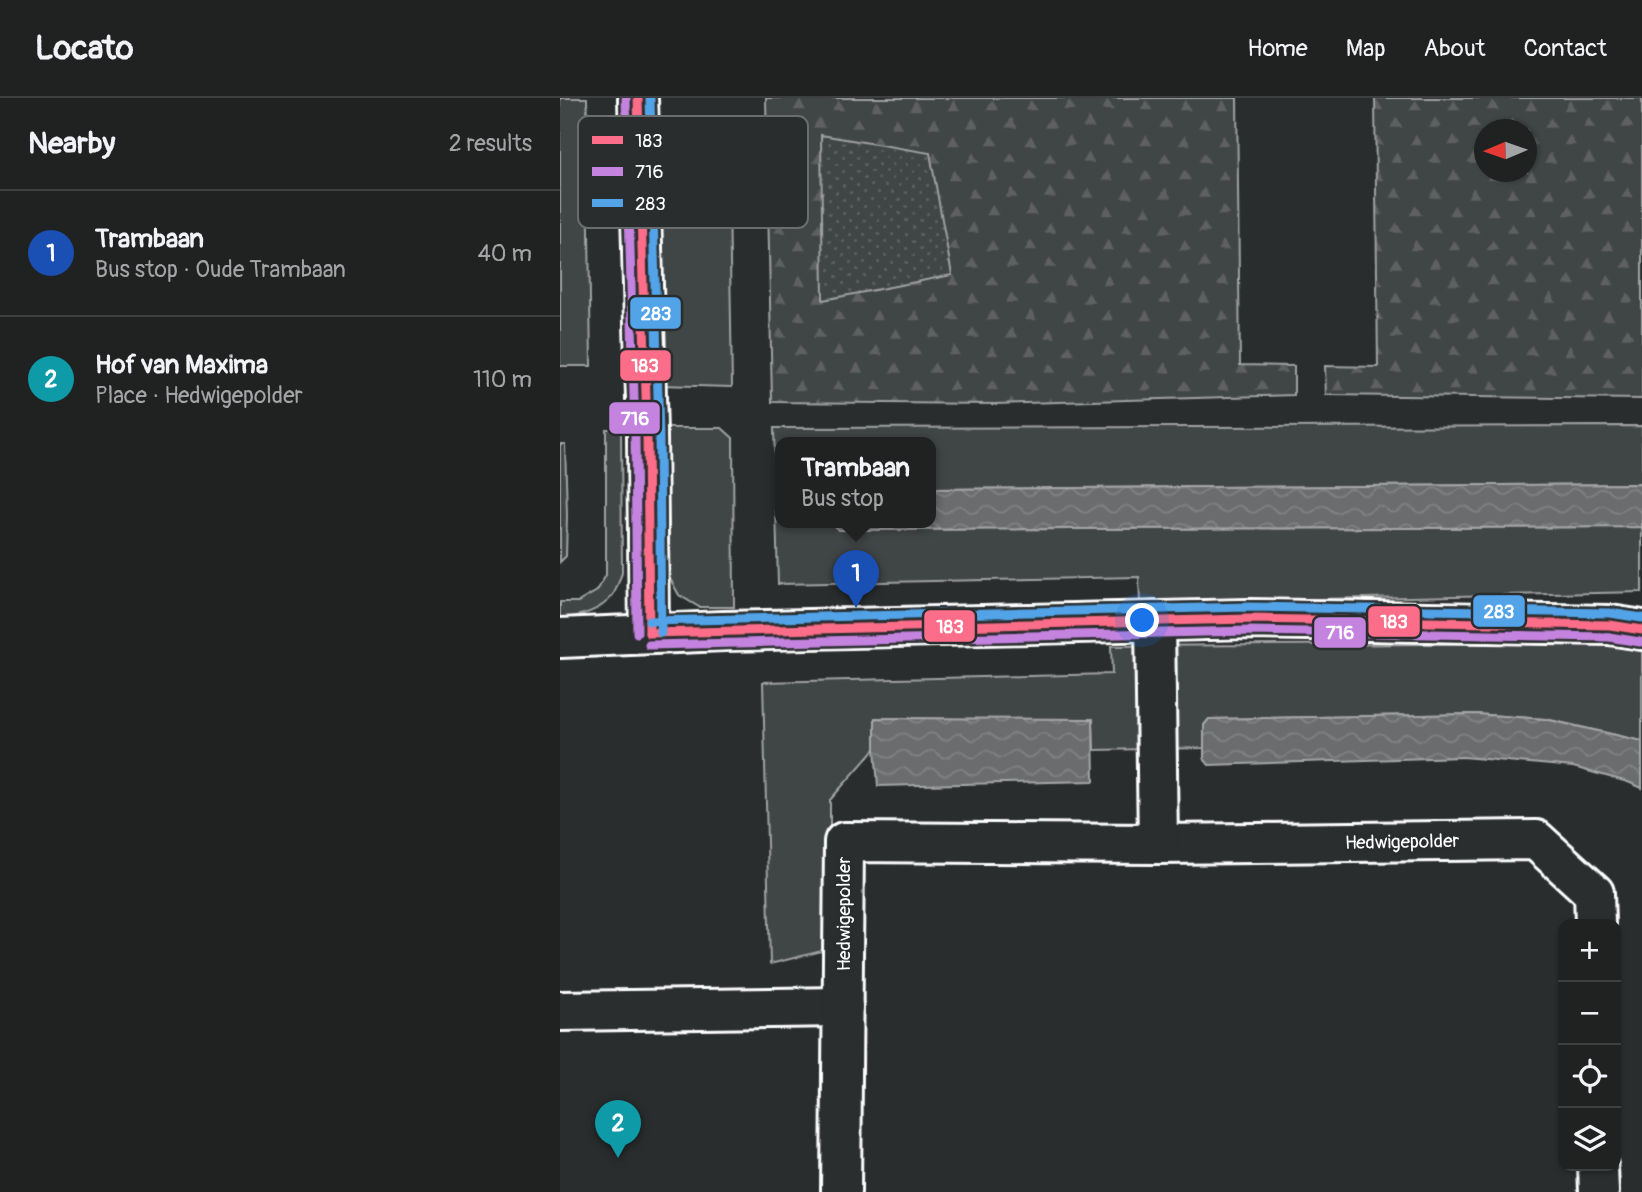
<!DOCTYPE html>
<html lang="en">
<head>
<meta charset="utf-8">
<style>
  :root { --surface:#202222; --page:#2d2f2f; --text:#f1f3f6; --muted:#a2a4a5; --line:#3d3f40; --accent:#ea580c }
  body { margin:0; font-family:Pangolin,sans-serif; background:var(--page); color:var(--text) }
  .controls { position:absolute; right:21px; bottom:21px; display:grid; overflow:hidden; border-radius:14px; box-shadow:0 2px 5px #0004 }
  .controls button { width:63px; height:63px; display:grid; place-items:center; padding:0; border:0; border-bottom:2px solid var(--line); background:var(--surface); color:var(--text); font:35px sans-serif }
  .compass { position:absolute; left:914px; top:21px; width:63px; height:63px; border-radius:50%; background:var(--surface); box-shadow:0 2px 5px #0004; rotate:268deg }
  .you { position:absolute; left:583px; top:523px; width:24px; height:24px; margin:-18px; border:5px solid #fff; border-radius:50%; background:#1a73e8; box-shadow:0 0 0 10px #1a73e833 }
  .badge { display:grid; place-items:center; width:46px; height:46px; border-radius:50%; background:var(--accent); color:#fff; font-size:23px; font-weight:700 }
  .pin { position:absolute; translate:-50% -58px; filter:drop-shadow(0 2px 4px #0008) }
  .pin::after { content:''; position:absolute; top:37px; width:24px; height:21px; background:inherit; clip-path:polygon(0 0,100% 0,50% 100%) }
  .popup { position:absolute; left:215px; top:339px; width:161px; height:91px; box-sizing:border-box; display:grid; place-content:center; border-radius:14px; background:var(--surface); filter:drop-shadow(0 2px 5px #0005); font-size:23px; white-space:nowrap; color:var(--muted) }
  .popup b { font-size:26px; color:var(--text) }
  .popup::after { content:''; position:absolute; left:50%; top:100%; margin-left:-14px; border:14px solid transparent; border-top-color:var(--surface) }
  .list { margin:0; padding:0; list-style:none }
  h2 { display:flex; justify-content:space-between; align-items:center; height:91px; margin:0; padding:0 28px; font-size:30px }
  h2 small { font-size:23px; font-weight:400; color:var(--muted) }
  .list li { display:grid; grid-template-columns:46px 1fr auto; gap:21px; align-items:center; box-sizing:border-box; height:126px; padding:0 28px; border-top:2px solid var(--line) }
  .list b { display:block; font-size:26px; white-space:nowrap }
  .list p { margin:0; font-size:23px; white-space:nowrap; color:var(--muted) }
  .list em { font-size:23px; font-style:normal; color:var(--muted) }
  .icon { flex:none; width:38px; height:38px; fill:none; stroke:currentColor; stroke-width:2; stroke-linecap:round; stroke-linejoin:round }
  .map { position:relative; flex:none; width:1082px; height:1094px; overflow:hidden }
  header { display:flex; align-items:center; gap:42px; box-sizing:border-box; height:98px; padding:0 35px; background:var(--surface); border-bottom:2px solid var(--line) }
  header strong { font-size:33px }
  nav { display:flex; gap:38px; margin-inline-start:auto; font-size:24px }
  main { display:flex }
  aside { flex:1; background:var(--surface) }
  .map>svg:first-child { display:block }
  .green { fill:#414445; stroke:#a0a2a2; stroke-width:2 }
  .forest { fill:url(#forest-firs); stroke:#a0a2a2; stroke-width:2; fill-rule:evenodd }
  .park { fill:url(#park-dots); stroke:#a0a2a2; stroke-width:2 }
  .water { fill:url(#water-waves); stroke:#a6a7a7; stroke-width:2 }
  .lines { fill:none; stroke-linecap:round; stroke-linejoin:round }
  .street-casing { stroke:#fff; stroke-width:44 }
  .street { stroke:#2a2d2e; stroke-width:38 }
  .bus-1-casing { stroke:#2a2d2e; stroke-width:14 }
  .bus-2-casing { stroke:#2a2d2e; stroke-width:14 }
  .bus-3-casing { stroke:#2a2d2e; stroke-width:14 }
  .bus-1 { stroke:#fb6d88; stroke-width:9 }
  .bus-2 { stroke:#c483df; stroke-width:9 }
  .bus-3 { stroke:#53a3e8; stroke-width:9 }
  .labels { text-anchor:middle; stroke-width:6; stroke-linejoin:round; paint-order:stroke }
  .street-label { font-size:19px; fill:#fff; stroke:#2a2d2e }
  .key { fill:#2a2d2e; stroke:#6a6c6d; stroke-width:2 }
  .key-label { font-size:19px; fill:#fff }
  .line-badge { stroke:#2a2d2e; stroke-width:2.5 }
  .badge-label { font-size:19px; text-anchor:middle; font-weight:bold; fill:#fff }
</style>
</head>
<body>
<header>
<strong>Locato</strong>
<nav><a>Home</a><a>Map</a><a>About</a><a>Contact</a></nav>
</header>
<main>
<aside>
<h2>Nearby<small>2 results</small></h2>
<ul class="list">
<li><span class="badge" style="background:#1a4fb4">1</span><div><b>Trambaan</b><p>Bus stop · Oude Trambaan</p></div><em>40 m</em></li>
<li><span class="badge" style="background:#0f9aa8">2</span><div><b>Hof van Maxima</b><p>Place · Hedwigepolder</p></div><em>110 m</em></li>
</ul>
</aside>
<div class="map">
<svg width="1082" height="1094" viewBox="0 0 1082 1094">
  <defs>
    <pattern id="forest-firs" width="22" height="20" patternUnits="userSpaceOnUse" patternTransform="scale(1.75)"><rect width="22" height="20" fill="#414445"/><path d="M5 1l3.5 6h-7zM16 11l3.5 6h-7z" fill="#5e6061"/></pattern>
    <pattern id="park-dots" width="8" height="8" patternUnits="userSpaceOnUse" patternTransform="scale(1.75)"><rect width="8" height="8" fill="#414445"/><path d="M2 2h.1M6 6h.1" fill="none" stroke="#5e6061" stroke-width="1.8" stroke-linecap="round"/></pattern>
    <pattern id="water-waves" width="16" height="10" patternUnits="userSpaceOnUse" patternTransform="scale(1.75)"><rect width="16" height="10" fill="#6a6c6d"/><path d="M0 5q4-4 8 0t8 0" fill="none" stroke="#808283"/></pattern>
  </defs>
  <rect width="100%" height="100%" fill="#2a2d2e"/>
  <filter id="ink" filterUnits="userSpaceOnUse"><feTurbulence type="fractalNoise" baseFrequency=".0143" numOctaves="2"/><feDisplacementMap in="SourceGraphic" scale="14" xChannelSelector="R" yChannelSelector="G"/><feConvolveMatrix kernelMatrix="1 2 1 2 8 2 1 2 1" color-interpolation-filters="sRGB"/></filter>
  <g filter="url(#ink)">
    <!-- green -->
    <g class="green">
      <path d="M 0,0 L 27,0 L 31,268 L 0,268 Z"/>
      <path d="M 95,27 L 106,35 L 168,35 L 172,289 L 100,287 Z"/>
      <path d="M 1082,328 L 1082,386 L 371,391 L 371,344 L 221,344 L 221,424 L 272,424 L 278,432 L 1082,429 L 1082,494 L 580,505 L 579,479 L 218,486 L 214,330 Z"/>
      <path d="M 103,330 L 162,330 L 173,340 L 174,509 L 139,509 L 119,497 L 107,475 Z"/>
      <path d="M 46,331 L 61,331 L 62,475 C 59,482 57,491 53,497 C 41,513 19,519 0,520 L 0,504 L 18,504 L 37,493 L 46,477 Z"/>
      <path d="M 0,346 L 5,346 L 7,417 L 6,458 L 0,464 Z"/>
      <path d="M 1054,545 L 1082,552 L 1082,643 L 986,621 L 915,616 L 649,621 L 644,627 L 644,650 L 534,652 L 533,622 L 315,620 L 315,651 L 270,702 L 270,851 L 210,866 L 203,584 L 552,576 L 551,548 Z"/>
    </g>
    <!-- forest -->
    <g class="forest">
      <path d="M 206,0 L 677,0 L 680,267 L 734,268 L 734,297 L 435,306 L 212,304 Z"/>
      <path d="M 815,0 L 1082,0 L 1082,301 L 766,297 L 765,268 L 818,269 ZM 925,32 L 967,32 L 967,74 L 925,74 Z"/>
    </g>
    <!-- park -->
    <path class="park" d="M 261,37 L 370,55 L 392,177 L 263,202 Z"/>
    <!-- water -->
    <g class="water">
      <path d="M 1082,386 L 1082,429 L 278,432 L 272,424 L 371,424 L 371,391 Z"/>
      <path d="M 915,616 L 985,621 L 1082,643 L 1082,690 L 1068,684 L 1013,669 L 903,659 L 649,667 L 644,661 L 644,627 L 649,621 Z"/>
      <path d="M 315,620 L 533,621 L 534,683 L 318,688 L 315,651 Z"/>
    </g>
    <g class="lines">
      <defs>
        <g id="street">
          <path d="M 78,0 L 87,337 L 89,535"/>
          <path d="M 0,540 L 164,533 L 689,521 L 1050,527 L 1082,532"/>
          <path d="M 598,746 L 976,742 L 1034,795 L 1035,826"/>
          <path d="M 0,913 L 283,909"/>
          <path d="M 1038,1068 L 1039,1094"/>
          <path d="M 281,1094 L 284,744 L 598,746 L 595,523"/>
        </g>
      </defs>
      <!-- street casing -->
      <use href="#street" class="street-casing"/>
      <!-- street -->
      <use href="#street" class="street"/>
      <defs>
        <g id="bus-1">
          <path d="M 78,0 L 87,337 L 89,535"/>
          <path d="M 89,535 L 689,521 L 1050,527 L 1082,532"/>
        </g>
        <g id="bus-2">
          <path d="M 66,0 L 75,337 L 77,535"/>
          <path d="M 89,547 L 689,533 L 1049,539 L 1080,544"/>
        </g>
        <g id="bus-3">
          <path d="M 90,0 L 99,337 L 101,535"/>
          <path d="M 89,523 L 689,509 L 1050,515 L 1082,520"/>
        </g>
      </defs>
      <!-- bus-1 casing -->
      <use href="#bus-1" class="bus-1-casing"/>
      <!-- bus-2 casing -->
      <use href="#bus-2" class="bus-2-casing"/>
      <!-- bus-3 casing -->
      <use href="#bus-3" class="bus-3-casing"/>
      <!-- bus-1 -->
      <use href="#bus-1" class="bus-1"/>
      <!-- bus-2 -->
      <use href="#bus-2" class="bus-2"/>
      <!-- bus-3 -->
      <use href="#bus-3" class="bus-3"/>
    </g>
  </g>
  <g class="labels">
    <!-- street labels -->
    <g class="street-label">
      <text transform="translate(842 743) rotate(-1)" y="7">Hedwigepolder</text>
      <text transform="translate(283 816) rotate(-90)" y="7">Hedwigepolder</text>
    </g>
  </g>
  <!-- legend -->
  <rect x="18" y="18" width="230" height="112" rx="10" class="key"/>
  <rect x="32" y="38" width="31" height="8" fill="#fb6d88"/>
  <rect x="32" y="69" width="31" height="9" fill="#c483df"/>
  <rect x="32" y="101" width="31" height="8" fill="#53a3e8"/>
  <g class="key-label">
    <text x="75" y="49">183</text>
    <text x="75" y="80">716</text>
    <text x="75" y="112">283</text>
  </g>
  <g class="line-badge">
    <rect x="69" y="198" width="53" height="34" rx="7" fill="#53a3e8"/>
    <rect x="59" y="251" width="53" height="33" rx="7" fill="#fb6d88"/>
    <rect x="48" y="303" width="53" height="34" rx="7" fill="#c483df"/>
    <rect x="912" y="496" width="54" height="34" rx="7" fill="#53a3e8"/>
    <rect x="807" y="507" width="54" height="33" rx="7" fill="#fb6d88"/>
    <rect x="363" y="511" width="53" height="34" rx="7" fill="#fb6d88"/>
    <rect x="753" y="518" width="54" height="33" rx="7" fill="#c483df"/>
  </g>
  <g class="badge-label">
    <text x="96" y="222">283</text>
    <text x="85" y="274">183</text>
    <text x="75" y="327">716</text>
    <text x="939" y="520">283</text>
    <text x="834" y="530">183</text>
    <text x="390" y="535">183</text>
    <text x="780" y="541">716</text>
  </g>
</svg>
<div class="controls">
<button>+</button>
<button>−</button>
<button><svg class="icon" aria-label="locate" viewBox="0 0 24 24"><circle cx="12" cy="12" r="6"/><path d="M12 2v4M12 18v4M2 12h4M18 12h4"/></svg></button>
<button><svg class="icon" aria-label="layers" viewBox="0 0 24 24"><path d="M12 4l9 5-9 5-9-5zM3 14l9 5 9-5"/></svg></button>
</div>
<svg class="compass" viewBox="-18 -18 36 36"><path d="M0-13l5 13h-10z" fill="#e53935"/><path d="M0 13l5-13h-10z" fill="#a2a4a5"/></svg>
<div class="you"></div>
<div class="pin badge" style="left:296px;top:510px;background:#1a4fb4">1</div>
<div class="popup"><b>Trambaan</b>Bus stop</div>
<div class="pin badge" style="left:58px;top:1060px;background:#0f9aa8">2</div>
</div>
</main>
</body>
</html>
